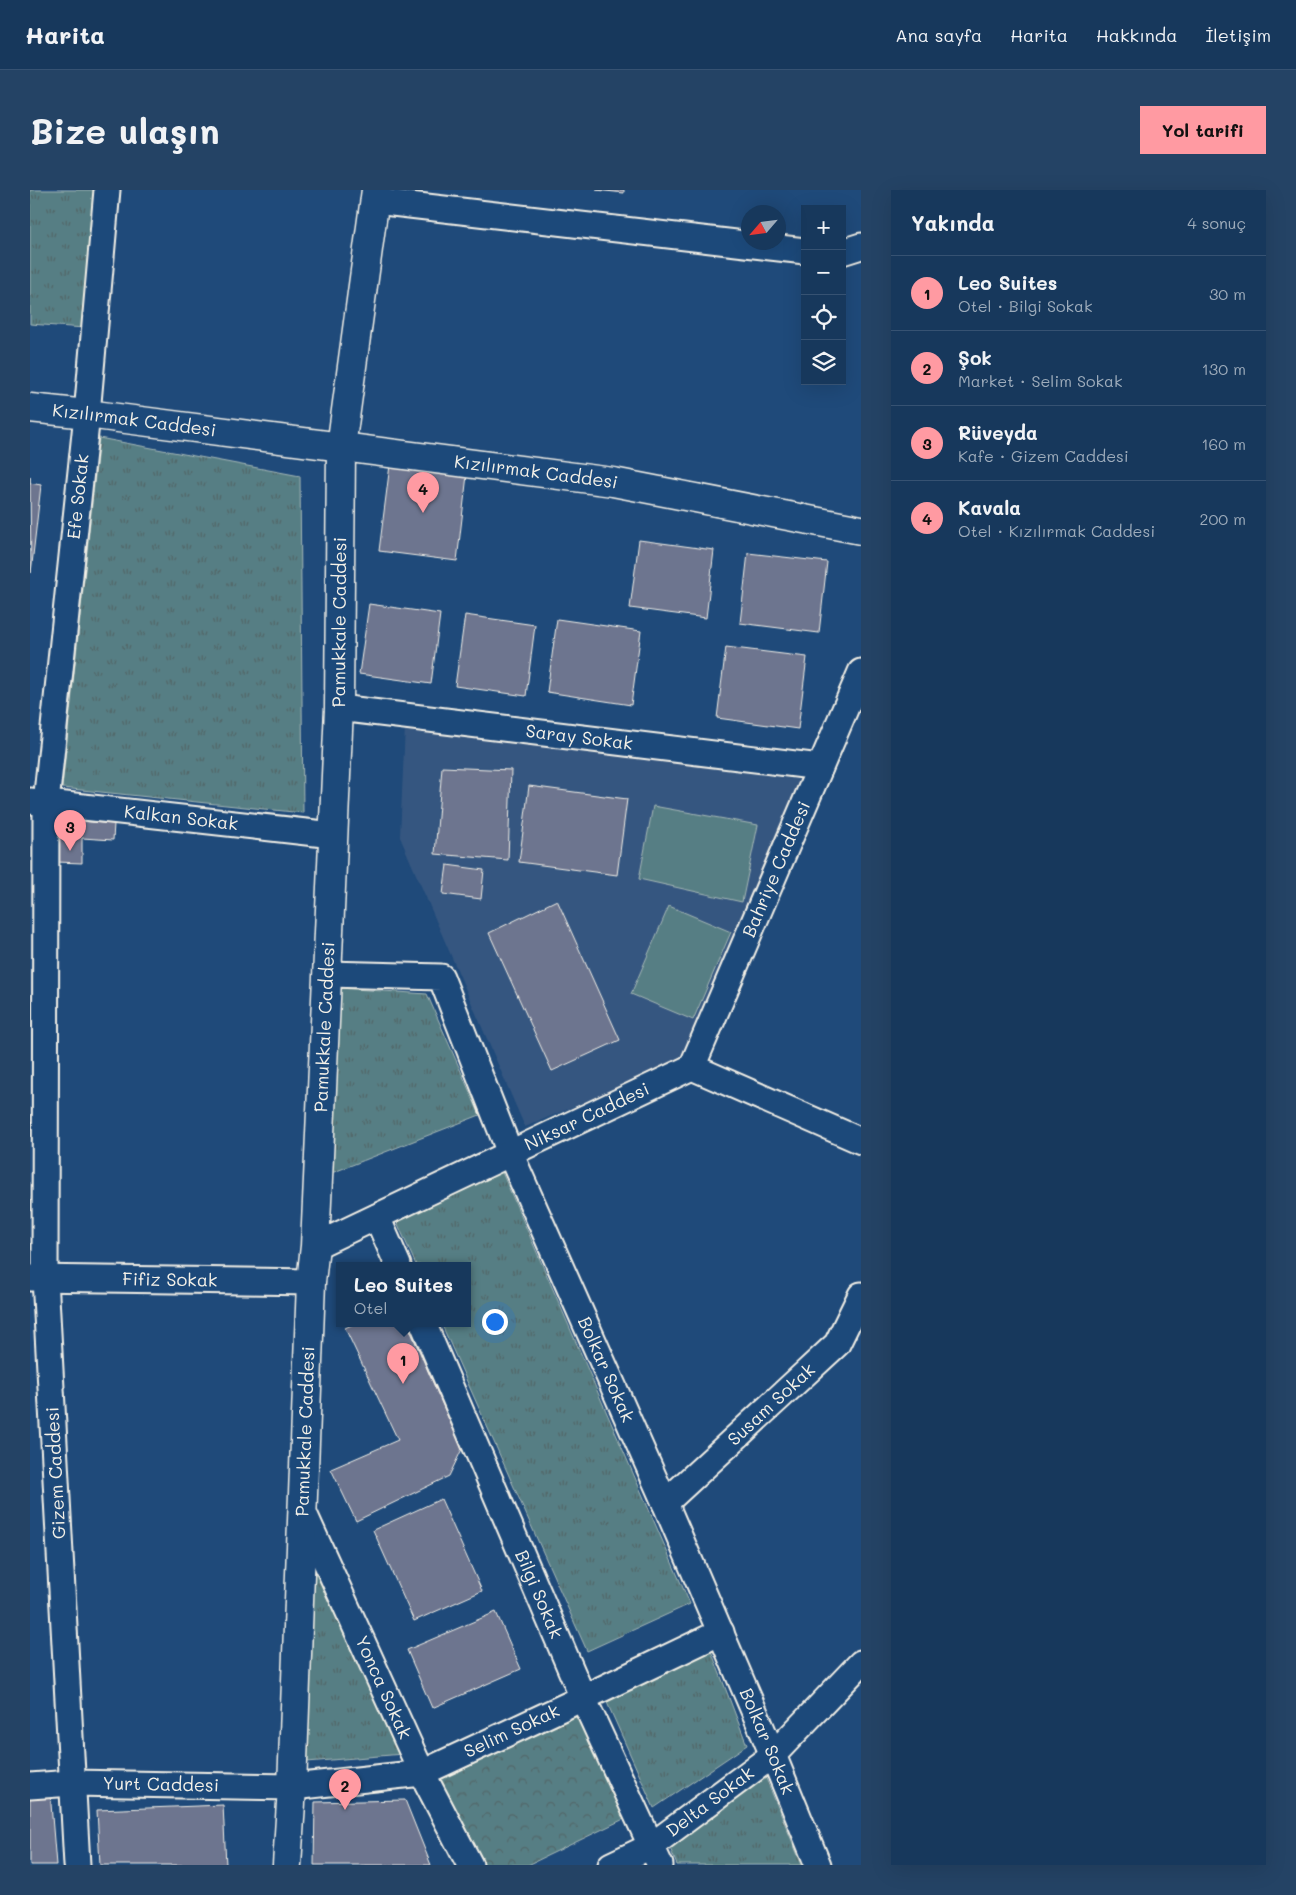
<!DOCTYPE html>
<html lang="tr">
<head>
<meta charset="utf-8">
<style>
  :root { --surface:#17385c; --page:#244365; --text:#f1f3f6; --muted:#9eacbb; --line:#365272; --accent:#ff9aa2 }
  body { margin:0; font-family:Mali,sans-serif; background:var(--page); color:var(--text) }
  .controls { position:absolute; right:15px; top:15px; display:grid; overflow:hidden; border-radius:0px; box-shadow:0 5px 20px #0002 }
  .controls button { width:45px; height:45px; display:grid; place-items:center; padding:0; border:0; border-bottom:1px solid var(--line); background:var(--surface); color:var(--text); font:25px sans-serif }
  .compass { position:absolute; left:711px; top:15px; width:45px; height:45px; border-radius:50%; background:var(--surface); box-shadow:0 5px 20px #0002; rotate:242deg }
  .you { position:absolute; left:464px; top:1131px; width:18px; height:18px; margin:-12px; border:4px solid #fff; border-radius:50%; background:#1a73e8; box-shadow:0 0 0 8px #1a73e833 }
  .badge { display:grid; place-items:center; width:32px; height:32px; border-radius:50%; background:var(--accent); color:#111; font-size:16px; font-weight:700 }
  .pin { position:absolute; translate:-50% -41px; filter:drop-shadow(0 1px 2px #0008) }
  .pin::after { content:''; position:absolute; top:26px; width:18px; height:15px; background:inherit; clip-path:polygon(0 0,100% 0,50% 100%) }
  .popup { position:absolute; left:306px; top:1072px; width:135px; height:65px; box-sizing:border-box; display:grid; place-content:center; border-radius:0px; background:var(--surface); filter:drop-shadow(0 1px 4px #0005); font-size:16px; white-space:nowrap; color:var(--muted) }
  .popup b { font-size:19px; color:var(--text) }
  .popup::after { content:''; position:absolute; left:50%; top:100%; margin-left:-10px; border:10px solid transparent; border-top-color:var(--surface) }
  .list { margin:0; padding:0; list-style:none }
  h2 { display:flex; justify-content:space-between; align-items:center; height:65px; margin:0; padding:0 20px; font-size:21px }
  h2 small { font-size:16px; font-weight:400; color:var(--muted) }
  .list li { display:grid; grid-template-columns:32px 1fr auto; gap:15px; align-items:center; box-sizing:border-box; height:75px; padding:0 20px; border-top:1px solid var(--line) }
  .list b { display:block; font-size:19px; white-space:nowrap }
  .list p { margin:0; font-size:16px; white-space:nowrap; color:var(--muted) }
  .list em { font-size:16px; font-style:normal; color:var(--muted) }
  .icon { flex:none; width:28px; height:28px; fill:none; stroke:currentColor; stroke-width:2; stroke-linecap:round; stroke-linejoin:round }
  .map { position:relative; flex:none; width:831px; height:1675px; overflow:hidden; border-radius:0px }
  header { display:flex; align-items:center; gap:30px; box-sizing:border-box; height:70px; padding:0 25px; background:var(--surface); border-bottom:1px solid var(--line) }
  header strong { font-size:24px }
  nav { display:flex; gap:28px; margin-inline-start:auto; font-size:18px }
  .intro { display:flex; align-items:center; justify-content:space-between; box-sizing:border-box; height:120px; padding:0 30px }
  h1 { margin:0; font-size:35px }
  .button { padding:12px 22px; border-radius:0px; background:var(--accent); color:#111; font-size:18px; font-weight:700 }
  main { display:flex; gap:30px; padding:0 30px }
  aside { flex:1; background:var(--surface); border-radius:0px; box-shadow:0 5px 20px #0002 }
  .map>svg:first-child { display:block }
  .built { fill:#365780 }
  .grass { fill:url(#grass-tufts); stroke:#a6b8b6 }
  .park { fill:url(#park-crowns); stroke:#a6b8b6 }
  .pitch { fill:#577e84; stroke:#a6b8b6 }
  .building { fill:#6d748f; stroke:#f4f1e8 }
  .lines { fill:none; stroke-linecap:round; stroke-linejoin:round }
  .street-casing { stroke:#f4f1e8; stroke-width:29 }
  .secondary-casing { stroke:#f4f1e8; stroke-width:31 }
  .street { stroke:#1f4a7a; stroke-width:25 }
  .secondary { stroke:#1f4a7a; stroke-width:28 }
  .labels { text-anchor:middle; stroke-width:4.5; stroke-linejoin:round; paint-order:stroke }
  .street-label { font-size:18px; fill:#f4f1e8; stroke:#1f4a7a }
</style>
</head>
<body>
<header>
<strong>Harita</strong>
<nav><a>Ana sayfa</a><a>Harita</a><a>Hakkında</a><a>İletişim</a></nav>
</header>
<div class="intro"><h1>Bize ulaşın</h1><a class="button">Yol tarifi</a></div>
<main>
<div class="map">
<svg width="831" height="1675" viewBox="0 0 831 1675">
  <defs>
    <pattern id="grass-tufts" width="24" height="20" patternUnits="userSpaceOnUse" patternTransform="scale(1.25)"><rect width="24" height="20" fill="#577e84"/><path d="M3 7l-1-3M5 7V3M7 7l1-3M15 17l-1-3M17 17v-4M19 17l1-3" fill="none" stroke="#516668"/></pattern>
    <pattern id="park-crowns" width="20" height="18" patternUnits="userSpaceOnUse" patternTransform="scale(1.25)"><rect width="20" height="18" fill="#577e84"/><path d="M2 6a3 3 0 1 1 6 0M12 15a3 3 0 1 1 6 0" fill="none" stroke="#516668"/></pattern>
  </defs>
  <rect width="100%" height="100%" fill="#1f4a7a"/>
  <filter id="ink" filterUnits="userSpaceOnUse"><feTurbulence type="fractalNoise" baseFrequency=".02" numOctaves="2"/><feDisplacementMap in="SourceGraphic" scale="10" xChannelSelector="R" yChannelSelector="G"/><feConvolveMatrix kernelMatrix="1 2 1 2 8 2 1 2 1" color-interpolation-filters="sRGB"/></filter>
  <g filter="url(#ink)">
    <!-- built -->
    <path class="built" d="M 375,537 L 771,590 L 652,871 L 495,937 L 370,647 Z"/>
    <!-- grass -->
    <g class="grass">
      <path d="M 0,0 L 68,0 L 54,138 L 0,134 Z"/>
      <path d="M 69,248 L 270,286 L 273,623 L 32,598 Z"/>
      <path d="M 309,798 L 397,804 L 450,925 L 299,984 Z"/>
      <path d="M 471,980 L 660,1414 L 557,1461 L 411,1133 L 437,1133 L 437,1075 L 386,1075 L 367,1032 Z"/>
      <path d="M 280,1369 L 373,1564 L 277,1572 Z"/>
      <path d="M 680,1458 L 717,1555 L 624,1618 L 575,1508 Z"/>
      <path d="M 735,1586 L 772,1675 L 647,1675 L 640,1658 Z"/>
    </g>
    <!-- park -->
    <path class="park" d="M 544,1518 L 598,1627 L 498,1675 L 446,1675 L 400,1586 Z"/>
    <!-- pitch -->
    <g class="pitch">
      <path d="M 623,616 L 728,635 L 712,712 L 609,689 Z"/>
      <path d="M 639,716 L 701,742 L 663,830 L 601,804 Z"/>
    </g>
    <!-- building -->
    <g class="building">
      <path d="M 566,0 L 594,0 L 594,3 Z"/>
      <path d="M 360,275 L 437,285 L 427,371 L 349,361 Z"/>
      <path d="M 0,286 L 0,293 L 11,295 L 1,383 Z"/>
      <path d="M 609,350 L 684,360 L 676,428 L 600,418 Z"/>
      <path d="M 718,363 L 797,372 L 789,443 L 710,433 Z"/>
      <path d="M 339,414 L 410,424 L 401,494 L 329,484 Z"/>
      <path d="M 435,425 L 505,435 L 496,506 L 425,496 Z"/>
      <path d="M 527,429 L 611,441 L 601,515 L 517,502 Z"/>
      <path d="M 696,457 L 777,467 L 768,539 L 687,528 Z"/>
      <path d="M 412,577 L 481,580 L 478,670 L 405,664 Z"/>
      <path d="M 499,596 L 597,609 L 587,685 L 489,672 Z"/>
      <path d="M 28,629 L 84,634 L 83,650 L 52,648 L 52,673 L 27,672 Z"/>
      <path d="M 417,675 L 454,680 L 451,709 L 413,704 Z"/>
      <path d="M 527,710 L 590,850 L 522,881 L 459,743 Z"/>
      <path d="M 326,1133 L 377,1133 L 432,1259 L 419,1286 L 326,1331 L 301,1279 L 368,1250 L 315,1138 Z"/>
      <path d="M 411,1309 L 452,1401 L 384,1431 L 343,1340 Z"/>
      <path d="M 466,1422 L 491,1479 L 402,1518 L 377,1460 Z"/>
      <path d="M 20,1602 L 26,1675 L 0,1675 L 0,1603 Z"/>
      <path d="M 375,1610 L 401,1675 L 284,1675 L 285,1612 Z"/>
      <path d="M 193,1615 L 196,1675 L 70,1675 L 67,1620 Z"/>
    </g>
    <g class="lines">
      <defs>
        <g id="street">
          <path d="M 345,11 L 775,61"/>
          <path d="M 812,62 L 831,56"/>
          <path id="s1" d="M 309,518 L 790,577"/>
          <path id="s2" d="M 0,611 L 303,645"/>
          <path id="s3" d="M 298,784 L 411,787 L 480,963 L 635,1313 L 743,1565 L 788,1675"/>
          <path id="s4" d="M 662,877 L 831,482"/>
          <path d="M 347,1027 L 368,1075"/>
          <path id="s5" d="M 285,1056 L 662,877 L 831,951"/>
          <path id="s6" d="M 0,1088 L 281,1092"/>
          <path id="s7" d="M 393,1133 L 553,1508 L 630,1675"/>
          <path id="s8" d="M 635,1313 L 807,1154 L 831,1105"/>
          <path id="s9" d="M 272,1319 L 392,1583 L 440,1675"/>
          <path id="s10" d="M 0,1596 L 42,1593 L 262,1597 L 392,1583 L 553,1508 L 691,1442"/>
          <path id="s11" d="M 47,1675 L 15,1088 L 16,613 L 57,224 L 77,0"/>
          <path id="s12" d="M 581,1675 L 621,1656 L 743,1565 L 831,1473"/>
        </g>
        <g id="secondary">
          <path id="s13" d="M 0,218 L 57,224 L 583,292 L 831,340"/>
          <path id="s14" d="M 257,1675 L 262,1597 L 281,1092 L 285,1056 L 309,518 L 311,257 L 346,0"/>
        </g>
      </defs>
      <!-- street casing -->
      <use href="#street" class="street-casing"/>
      <!-- secondary casing -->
      <use href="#secondary" class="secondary-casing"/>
      <!-- street -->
      <use href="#street" class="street"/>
      <!-- secondary -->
      <use href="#secondary" class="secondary"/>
    </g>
  </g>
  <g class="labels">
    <!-- street labels -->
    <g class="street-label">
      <text dy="6" stroke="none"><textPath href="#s13" startOffset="105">Kızılırmak Caddesi</textPath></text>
      <text dy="6" stroke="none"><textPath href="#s13" startOffset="510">Kızılırmak Caddesi</textPath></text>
      <text dy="6" stroke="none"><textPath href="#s11" startOffset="1371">Efe Sokak</textPath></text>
      <text dy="6" stroke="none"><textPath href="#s14" startOffset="1244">Pamukkale Caddesi</textPath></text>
      <text dy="6" stroke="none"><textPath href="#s1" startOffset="242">Saray Sokak</textPath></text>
      <text dy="6" stroke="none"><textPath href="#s2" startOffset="152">Kalkan Sokak</textPath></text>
      <text dy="6" stroke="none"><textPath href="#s4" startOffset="215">Bahriye Caddesi</textPath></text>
      <text dy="6" stroke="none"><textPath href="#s14" startOffset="839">Pamukkale Caddesi</textPath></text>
      <text dy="6" stroke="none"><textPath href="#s5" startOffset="301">Niksar Caddesi</textPath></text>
      <text dy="6" stroke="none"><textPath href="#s6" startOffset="140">Fifiz Sokak</textPath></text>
      <text dy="6" stroke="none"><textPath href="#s3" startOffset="539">Bolkar Sokak</textPath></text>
      <text dy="6" stroke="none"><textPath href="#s8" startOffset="145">Susam Sokak</textPath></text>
      <text dy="6" stroke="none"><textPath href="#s14" startOffset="434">Pamukkale Caddesi</textPath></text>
      <text transform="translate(26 1283) rotate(-93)" y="6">Gizem Caddesi</text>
      <text dy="6" stroke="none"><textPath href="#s7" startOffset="295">Bilgi Sokak</textPath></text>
      <text dy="6" stroke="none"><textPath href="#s9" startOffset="196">Yonca Sokak</textPath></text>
      <text dy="6" stroke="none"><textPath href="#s10" startOffset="492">Selim Sokak</textPath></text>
      <text dy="6" stroke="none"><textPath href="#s3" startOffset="944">Bolkar Sokak</textPath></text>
      <text dy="6" stroke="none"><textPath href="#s10" startOffset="131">Yurt Caddesi</textPath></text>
      <text dy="6" stroke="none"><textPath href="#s12" startOffset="118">Delta Sokak</textPath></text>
    </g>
  </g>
</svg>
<div class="controls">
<button>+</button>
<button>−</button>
<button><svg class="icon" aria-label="locate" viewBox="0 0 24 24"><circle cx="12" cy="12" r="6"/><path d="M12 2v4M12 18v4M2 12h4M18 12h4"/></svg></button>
<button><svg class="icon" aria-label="layers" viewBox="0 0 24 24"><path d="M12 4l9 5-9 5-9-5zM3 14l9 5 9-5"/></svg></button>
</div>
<svg class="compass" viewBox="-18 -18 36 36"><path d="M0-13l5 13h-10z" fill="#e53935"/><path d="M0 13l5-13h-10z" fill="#9eacbb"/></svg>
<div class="you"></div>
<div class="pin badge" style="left:373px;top:1194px">1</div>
<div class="popup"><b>Leo Suites</b>Otel</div>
<div class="pin badge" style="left:315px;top:1620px">2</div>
<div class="pin badge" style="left:40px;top:661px">3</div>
<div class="pin badge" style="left:393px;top:323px">4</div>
</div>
<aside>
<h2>Yakında<small>4 sonuç</small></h2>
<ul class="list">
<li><span class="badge">1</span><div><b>Leo Suites</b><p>Otel · Bilgi Sokak</p></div><em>30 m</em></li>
<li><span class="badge">2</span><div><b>Şok</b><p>Market · Selim Sokak</p></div><em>130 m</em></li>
<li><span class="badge">3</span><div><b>Rüveyda</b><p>Kafe · Gizem Caddesi</p></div><em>160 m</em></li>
<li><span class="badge">4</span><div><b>Kavala</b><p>Otel · Kızılırmak Caddesi</p></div><em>200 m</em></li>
</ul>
</aside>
</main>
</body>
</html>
